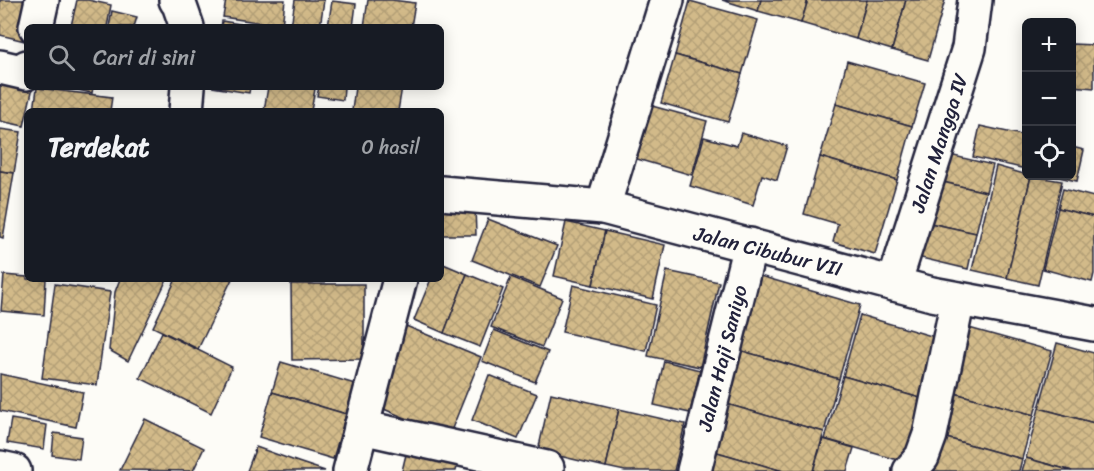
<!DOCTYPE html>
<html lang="id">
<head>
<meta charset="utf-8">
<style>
  :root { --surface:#171b24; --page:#20242c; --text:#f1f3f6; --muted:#9ea1a6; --line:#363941 }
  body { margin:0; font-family:Sriracha,sans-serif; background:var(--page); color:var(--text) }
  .controls { position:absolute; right:18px; top:18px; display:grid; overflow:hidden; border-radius:9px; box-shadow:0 3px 15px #0003 }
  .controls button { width:54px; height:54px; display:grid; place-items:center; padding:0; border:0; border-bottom:2px solid var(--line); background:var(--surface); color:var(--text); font:30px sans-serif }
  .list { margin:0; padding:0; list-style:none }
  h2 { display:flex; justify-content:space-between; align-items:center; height:78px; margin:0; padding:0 24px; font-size:26px }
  h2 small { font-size:20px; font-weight:400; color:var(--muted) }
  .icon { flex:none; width:33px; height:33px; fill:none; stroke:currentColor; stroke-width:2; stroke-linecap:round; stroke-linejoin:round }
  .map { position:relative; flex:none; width:1094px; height:471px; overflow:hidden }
  .search { position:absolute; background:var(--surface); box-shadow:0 3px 15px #0003; left:24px; top:24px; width:420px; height:66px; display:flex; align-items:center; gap:15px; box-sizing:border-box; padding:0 21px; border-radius:9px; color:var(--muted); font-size:22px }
  .panel { position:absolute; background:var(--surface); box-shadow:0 3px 15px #0003; left:24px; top:108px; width:420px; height:174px; border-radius:9px }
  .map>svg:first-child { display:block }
  .building { fill:url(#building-cross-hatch); stroke:#22223b; stroke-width:1.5 }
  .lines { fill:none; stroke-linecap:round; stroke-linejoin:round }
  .minor-casing { stroke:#22223b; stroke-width:38 }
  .minor { stroke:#fdfcf7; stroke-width:33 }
  .labels { text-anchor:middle; stroke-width:5; stroke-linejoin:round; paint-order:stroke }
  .street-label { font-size:20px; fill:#22223b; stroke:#fdfcf7 }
</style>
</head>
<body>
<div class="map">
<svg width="1094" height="471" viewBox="0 0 1094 471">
  <defs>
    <pattern id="building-cross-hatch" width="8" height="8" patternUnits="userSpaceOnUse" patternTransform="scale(1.5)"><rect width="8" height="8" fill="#d2ba89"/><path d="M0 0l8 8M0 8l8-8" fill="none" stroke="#b4a077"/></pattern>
  </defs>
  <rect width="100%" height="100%" fill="#fdfcf7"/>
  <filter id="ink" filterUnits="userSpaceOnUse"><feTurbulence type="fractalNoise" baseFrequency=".0167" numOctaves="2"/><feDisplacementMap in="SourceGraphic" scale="12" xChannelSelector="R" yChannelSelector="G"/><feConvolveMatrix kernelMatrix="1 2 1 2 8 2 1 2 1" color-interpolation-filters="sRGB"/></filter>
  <g filter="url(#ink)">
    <!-- building -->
    <g class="building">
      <path d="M 0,0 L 35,0 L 25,41 L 0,35 Z"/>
      <path d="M 77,0 L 88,0 L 111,5 L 107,27 L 60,27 L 61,24 L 71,26 Z"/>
      <path d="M 226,0 L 285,0 L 282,26 L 223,17 Z"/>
      <path d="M 295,0 L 324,0 L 320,27 L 291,27 Z"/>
      <path d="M 368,0 L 392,0 L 415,3 L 411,27 L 364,27 Z"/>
      <path d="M 722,0 L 761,0 L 758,11 Z"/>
      <path d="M 761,0 L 808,0 L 801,23 L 758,11 Z"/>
      <path d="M 808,0 L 867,0 L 856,39 L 801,23 Z"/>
      <path d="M 867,0 L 906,0 L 892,50 L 856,39 Z"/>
      <path d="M 906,0 L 945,0 L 928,60 L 892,50 Z"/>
      <path d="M 332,1 L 356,4 L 353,27 L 328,27 Z"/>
      <path d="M 690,1 L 758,20 L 742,74 L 675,55 Z"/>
      <path d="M 112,11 L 137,17 L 134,27 L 109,27 Z"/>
      <path d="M 222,21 L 258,27 L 221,27 Z"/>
      <path d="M 1072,44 L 1094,45 L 1094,88 L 1072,86 Z"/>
      <path d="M 675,55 L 742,74 L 728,122 L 661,103 Z"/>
      <path d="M 847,61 L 925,83 L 912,126 L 836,104 Z"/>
      <path d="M 0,76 L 33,87 L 24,126 L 0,121 Z"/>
      <path d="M 65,87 L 93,87 L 92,93 Z"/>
      <path d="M 212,87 L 250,87 L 249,93 Z"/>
      <path d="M 268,87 L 299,87 L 315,89 L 311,111 L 264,111 Z"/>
      <path d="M 319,87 L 344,87 L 343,100 L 317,96 Z"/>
      <path d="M 355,87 L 402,87 L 398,111 L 352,111 Z"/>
      <path d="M 37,88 L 112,97 L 110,111 L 34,111 Z"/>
      <path d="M 836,104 L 912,126 L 897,180 L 820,157 Z"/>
      <path d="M 652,106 L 707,121 L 692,175 L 637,159 Z"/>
      <path d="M 980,126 L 1026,136 L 1026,169 L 973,157 Z"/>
      <path d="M 0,129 L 21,132 L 14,173 L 0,171 Z"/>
      <path d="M 741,133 L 787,146 L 777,180 L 762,175 L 753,205 L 690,186 L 704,137 L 737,146 Z"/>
      <path d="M 1072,147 L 1084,150 L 1077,181 L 1054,176 L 1072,176 Z"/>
      <path d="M 941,153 L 993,165 L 986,192 L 934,180 Z"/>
      <path d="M 820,157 L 897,180 L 875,254 L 833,242 L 838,224 L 804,214 Z"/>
      <path d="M 996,166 L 1031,176 L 1007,278 L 972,270 Z"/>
      <path d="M 0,171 L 14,173 L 3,238 L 0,237 Z"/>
      <path d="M 1031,176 L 1062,181 L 1038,285 L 1007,278 Z"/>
      <path d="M 934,180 L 986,192 L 976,233 L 925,222 Z"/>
      <path d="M 1063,189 L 1094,197 L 1094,217 L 1058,208 Z"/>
      <path d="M 441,206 L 475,206 L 476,235 L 441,235 Z"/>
      <path d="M 1058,208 L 1094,217 L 1094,274 L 1092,282 L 1043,269 Z"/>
      <path d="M 488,219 L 557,246 L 540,287 L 472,260 Z"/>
      <path d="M 566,222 L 605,231 L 593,285 L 554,276 Z"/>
      <path d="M 925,222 L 976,233 L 968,269 L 917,257 Z"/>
      <path d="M 605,231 L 665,245 L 653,299 L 593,285 Z"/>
      <path d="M 441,263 L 467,274 L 444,333 L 414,320 L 431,279 L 441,279 Z"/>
      <path d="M 667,271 L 719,282 L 700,367 L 648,356 Z"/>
      <path d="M 467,274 L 503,289 L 480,347 L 444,333 Z"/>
      <path d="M 4,275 L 27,277 L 27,279 L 46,279 L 44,315 L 1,311 Z"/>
      <path d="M 760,276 L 860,305 L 839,379 L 739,350 Z"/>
      <path d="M 511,277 L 562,298 L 542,347 L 491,327 Z"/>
      <path d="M 120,279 L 167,279 L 128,361 L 109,350 L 115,292 Z"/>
      <path d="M 176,279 L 232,279 L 198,349 L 153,327 Z"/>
      <path d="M 55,284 L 110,292 L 97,385 L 42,378 Z"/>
      <path d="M 291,284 L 364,284 L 364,359 L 292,360 Z"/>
      <path d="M 573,285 L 656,305 L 646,351 L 562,332 Z"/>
      <path d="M 860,315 L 945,340 L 927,400 L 843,376 Z"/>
      <path d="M 406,326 L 481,357 L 449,436 L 374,405 Z"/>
      <path d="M 969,328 L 1052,351 L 1034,415 L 951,392 Z"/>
      <path d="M 494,330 L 548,352 L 535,382 L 482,361 Z"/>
      <path d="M 162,332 L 232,367 L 211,413 L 140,378 Z"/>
      <path d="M 1057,343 L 1094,353 L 1094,423 L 1039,408 Z"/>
      <path d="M 739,350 L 839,379 L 824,432 L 723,403 Z"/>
      <path d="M 664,361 L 700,370 L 690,413 L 654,405 Z"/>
      <path d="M 281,362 L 355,384 L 346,414 L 272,392 Z"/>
      <path d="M 0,374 L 83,392 L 76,427 L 0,411 Z"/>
      <path d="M 489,375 L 537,394 L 518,439 L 472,420 Z"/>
      <path d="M 843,376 L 927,400 L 908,463 L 825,439 Z"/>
      <path d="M 272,392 L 346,414 L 333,459 L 259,437 Z"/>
      <path d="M 951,392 L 1034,415 L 1022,459 L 939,436 Z"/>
      <path d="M 551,393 L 619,409 L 606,467 L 538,451 Z"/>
      <path d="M 723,403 L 824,432 L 813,471 L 783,471 L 710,450 Z"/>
      <path d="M 1039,408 L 1094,423 L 1094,471 L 1072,471 L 1026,458 Z"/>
      <path d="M 619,409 L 685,424 L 674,471 L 625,471 L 606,467 Z"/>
      <path d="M 11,419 L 47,425 L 44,449 L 7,443 Z"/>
      <path d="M 145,419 L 204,448 L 193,471 L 120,470 Z"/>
      <path d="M 54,433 L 82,437 L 79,459 L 52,455 Z"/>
      <path d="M 939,436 L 1022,459 L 1019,471 L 930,471 Z"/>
      <path d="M 823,439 L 854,448 L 847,471 L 813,471 Z"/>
      <path d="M 408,446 L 459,459 L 456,471 L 402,471 Z"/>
      <path d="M 256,447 L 298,462 L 325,471 L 247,471 Z"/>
      <path d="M 710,450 L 783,471 L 704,471 Z"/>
      <path d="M 1026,458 L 1072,471 L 1022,471 Z"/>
    </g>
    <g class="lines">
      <defs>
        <g id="minor">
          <path d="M 176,0 L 179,4 L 187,27"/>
          <path d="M 36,27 L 42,0"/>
          <path d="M 0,67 L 26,73 L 27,67"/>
          <path d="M 186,111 L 188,87"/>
          <path d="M 441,193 L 603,207 L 932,294 L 1094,324"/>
          <path d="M 603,207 L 667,0"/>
          <path d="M 894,284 L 969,48 L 975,0"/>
          <path d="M 361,427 L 547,468"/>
          <path d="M 0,468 L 14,471"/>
          <path d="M 350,471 L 400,279"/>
          <path d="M 694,471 L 750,245"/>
          <path d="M 910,471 L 922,457 L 930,435 L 958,299"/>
        </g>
      </defs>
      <!-- minor casing -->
      <use href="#minor" class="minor-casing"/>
      <!-- minor -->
      <use href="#minor" class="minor"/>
    </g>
  </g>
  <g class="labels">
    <!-- street labels -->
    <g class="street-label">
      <text transform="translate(939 143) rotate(-72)" y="7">Jalan Mangga IV</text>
      <text transform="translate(768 251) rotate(14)" y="7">Jalan Cibubur VII</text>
      <text transform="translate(722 358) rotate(-76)" y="7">Jalan Haji Saniyo</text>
    </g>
  </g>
</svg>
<div class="controls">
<button>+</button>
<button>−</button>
<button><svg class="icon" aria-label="locate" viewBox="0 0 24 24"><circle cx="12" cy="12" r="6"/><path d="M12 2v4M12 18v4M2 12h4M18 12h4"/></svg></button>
</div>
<div class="search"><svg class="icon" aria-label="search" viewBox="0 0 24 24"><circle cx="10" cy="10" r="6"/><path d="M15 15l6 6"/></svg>Cari di sini</div>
<section class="panel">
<h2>Terdekat<small>0 hasil</small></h2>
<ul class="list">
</ul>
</section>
</div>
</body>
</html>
